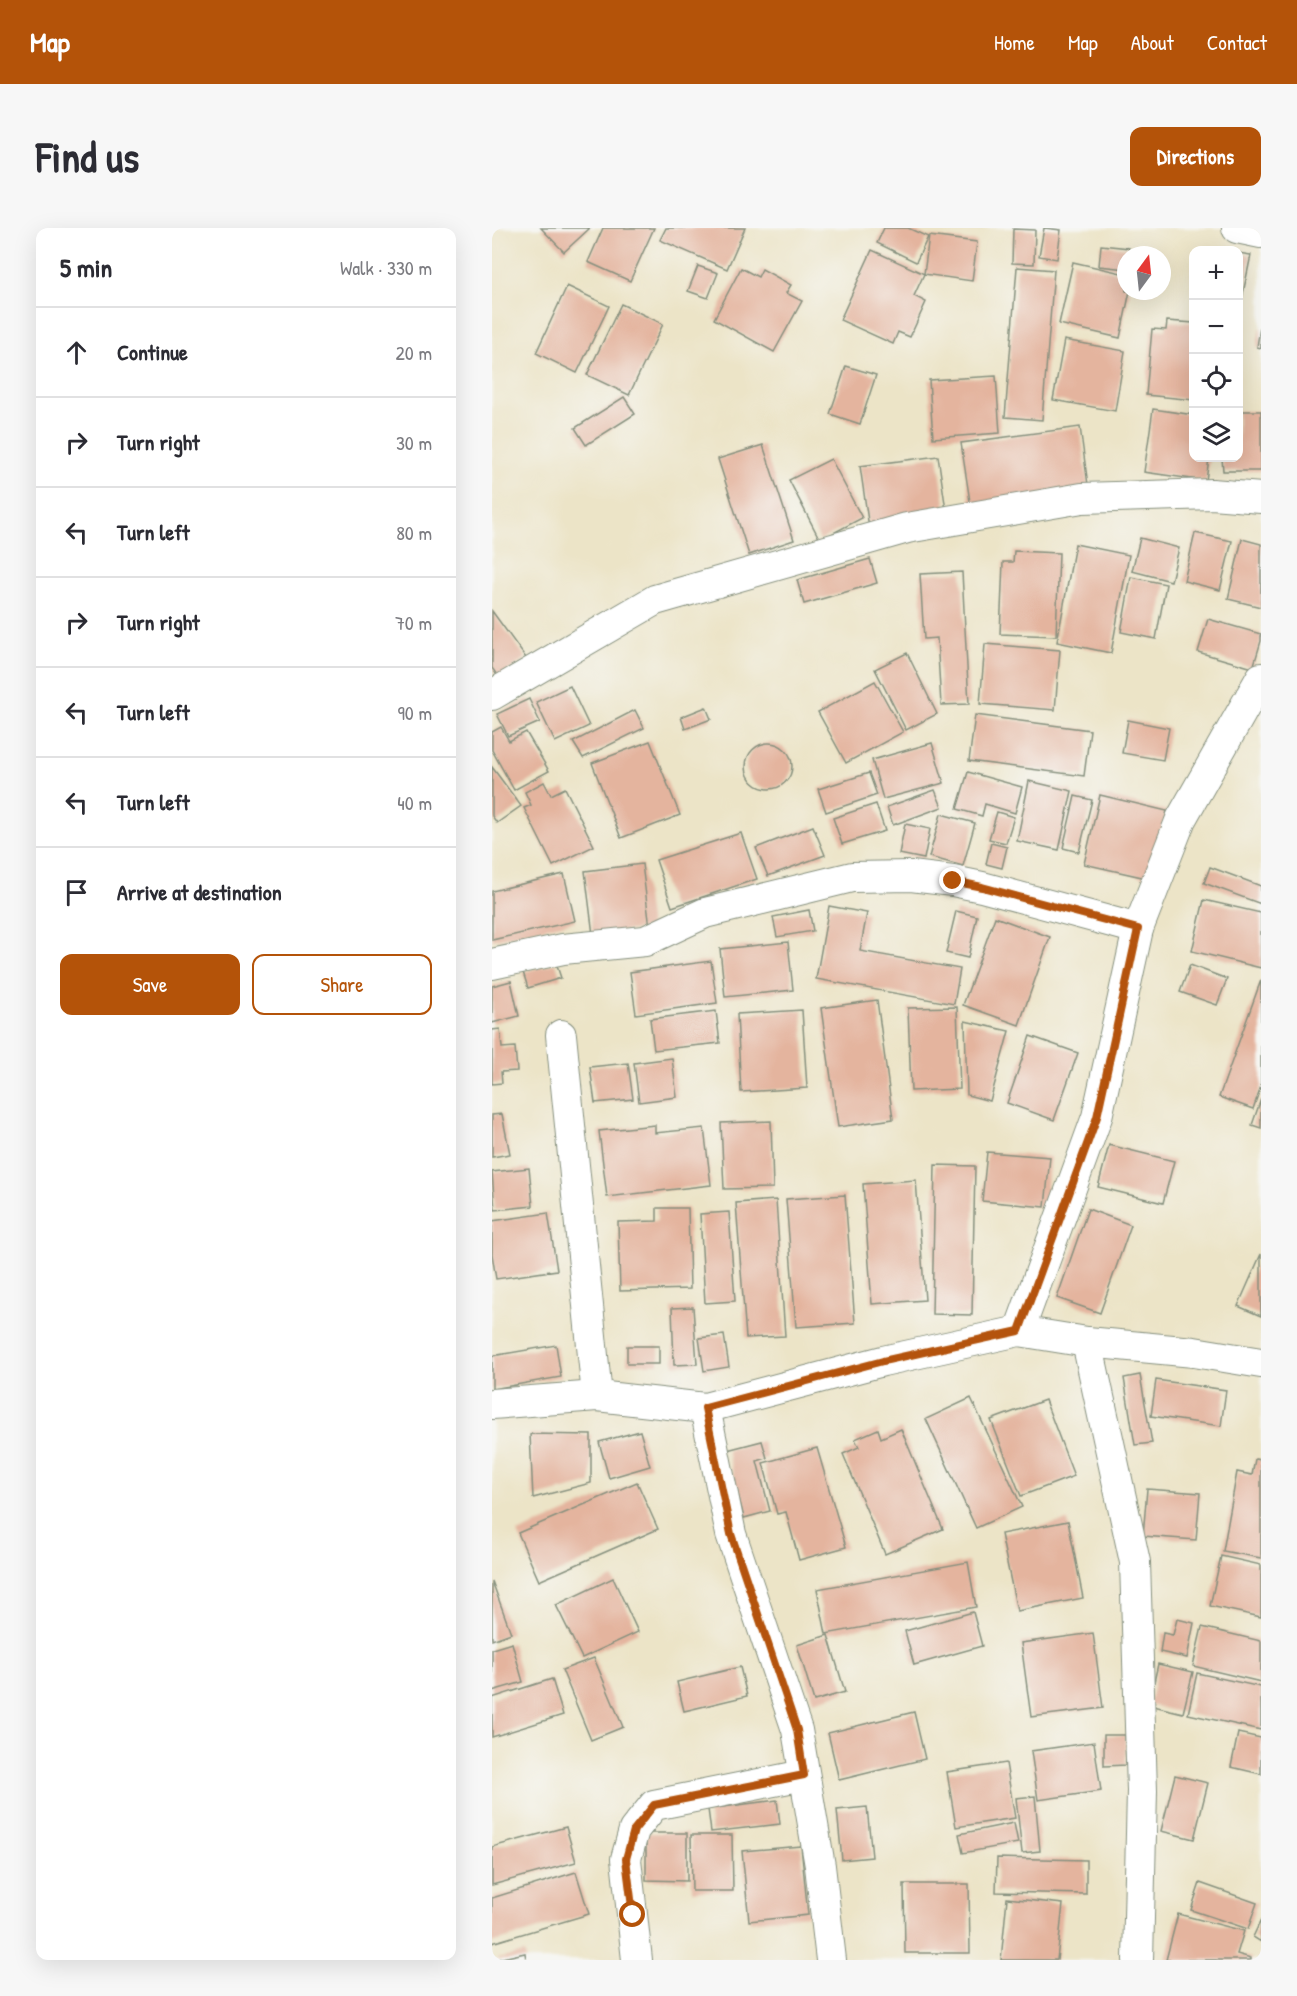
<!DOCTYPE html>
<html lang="en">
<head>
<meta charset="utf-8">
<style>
  :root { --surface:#fff; --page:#f7f7f7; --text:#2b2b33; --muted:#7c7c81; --line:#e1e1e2; --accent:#b45309 }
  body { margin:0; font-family:"Patrick Hand",sans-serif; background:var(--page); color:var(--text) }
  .controls { position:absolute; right:18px; top:18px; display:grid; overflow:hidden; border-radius:12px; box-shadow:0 6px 24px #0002 }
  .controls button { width:54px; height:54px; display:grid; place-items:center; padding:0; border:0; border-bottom:2px solid var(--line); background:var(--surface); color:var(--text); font:30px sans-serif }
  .compass { position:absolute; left:625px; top:18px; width:54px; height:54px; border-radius:50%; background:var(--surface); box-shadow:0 6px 24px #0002; rotate:15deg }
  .stop { position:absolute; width:18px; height:18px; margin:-14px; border:4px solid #b45309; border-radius:50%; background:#fff }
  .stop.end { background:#b45309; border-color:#fff; box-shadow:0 2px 6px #0008 }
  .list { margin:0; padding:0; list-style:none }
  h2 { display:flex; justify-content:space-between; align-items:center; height:78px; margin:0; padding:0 24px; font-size:26px }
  h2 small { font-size:20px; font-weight:400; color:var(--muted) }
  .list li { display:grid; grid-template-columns:39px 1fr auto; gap:18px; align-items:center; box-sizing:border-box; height:90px; padding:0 24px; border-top:2px solid var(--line) }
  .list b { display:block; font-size:22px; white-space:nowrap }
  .list em { font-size:20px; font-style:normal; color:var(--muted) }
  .actions { display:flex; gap:12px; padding:18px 24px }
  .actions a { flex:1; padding:14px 0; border:2px solid var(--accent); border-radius:12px; text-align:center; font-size:21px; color:var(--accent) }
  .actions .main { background:var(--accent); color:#fff }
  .icon { flex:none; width:33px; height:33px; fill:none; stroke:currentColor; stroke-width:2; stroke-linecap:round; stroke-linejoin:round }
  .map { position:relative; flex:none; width:769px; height:1732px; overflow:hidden; border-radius:12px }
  header { display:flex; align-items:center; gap:36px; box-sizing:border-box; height:84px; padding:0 30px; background:var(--accent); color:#fff }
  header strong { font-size:28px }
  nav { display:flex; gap:33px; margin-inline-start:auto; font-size:21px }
  .intro { display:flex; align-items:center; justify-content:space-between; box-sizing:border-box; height:144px; padding:0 36px }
  h1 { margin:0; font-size:42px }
  .button { padding:15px 27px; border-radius:12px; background:var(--accent); color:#fff; font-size:21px; font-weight:700 }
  main { display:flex; gap:36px; padding:0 36px }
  aside { flex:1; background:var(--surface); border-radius:12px; box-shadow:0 6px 24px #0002 }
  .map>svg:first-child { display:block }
  .building { fill:#e4b49e }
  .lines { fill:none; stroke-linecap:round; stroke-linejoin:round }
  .street-casing { stroke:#86907e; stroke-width:32 }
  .street { stroke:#fff; stroke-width:30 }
  .route { stroke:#b45309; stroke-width:8 }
</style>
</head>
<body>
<header>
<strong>Map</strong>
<nav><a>Home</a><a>Map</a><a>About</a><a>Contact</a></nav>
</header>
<div class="intro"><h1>Find us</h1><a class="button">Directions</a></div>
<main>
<aside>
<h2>5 min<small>Walk · 330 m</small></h2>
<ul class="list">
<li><svg class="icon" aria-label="ahead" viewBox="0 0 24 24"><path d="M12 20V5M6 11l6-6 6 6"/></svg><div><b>Continue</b></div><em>20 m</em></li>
<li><svg class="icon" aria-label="right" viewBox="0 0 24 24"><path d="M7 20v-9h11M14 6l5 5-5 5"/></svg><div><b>Turn right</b></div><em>30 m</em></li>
<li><svg class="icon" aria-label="left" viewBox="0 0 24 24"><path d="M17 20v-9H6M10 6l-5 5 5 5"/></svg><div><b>Turn left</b></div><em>80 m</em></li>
<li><svg class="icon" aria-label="right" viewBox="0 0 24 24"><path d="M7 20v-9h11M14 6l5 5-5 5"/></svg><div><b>Turn right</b></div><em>70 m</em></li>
<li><svg class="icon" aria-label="left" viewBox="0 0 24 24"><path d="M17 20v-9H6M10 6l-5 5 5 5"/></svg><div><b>Turn left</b></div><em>90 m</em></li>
<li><svg class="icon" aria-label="left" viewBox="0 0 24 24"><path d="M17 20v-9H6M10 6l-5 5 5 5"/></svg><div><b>Turn left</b></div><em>40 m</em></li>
<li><svg class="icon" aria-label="arrive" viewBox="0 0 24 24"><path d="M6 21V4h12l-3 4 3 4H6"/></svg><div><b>Arrive at destination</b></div></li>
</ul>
<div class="actions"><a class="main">Save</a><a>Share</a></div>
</aside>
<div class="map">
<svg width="769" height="1732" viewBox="0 0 769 1732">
  <rect width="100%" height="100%" fill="#f6f6f2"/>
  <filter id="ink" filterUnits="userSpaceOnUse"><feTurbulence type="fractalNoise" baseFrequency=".0167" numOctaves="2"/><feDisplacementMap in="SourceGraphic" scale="12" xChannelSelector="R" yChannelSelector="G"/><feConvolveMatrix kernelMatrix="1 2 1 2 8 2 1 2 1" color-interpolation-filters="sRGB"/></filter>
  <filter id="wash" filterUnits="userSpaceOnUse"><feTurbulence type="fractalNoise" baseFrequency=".008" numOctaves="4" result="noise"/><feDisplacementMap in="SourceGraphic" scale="24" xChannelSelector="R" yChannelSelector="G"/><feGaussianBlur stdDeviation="1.35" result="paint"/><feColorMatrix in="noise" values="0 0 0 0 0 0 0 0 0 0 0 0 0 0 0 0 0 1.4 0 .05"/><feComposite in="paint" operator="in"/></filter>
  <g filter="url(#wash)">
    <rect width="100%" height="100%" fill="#ece4c7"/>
    <g id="blocks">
      <!-- building -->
      <g class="building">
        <path d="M 49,0 L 98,0 L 72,24 Z"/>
        <path d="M 111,0 L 162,0 L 138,53 L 96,34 Z"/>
        <path d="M 174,0 L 253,0 L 235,41 L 168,12 Z"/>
        <path d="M 392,0 L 416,0 L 436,9 L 424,34 L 385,15 Z"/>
        <path d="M 552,0 L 569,2 L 565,31 L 547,28 Z"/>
        <path d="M 521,1 L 543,2 L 542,36 L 520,35 Z"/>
        <path d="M 437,8 L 485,14 L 480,53 L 432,46 L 422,68 L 434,74 L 418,109 L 406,104 L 401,116 L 348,92 L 380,22 L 432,46 Z"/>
        <path d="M 609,17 L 637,20 L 636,27 L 634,27 L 634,41 L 607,38 Z"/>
        <path d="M 746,25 L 759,27 L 749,75 L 746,75 Z"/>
        <path d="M 581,34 L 634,46 L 634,63 L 638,63 L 628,110 L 567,96 Z"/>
        <path d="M 206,38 L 226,45 L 216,70 L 196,63 Z"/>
        <path d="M 525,39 L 562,42 L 550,192 L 513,189 Z"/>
        <path d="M 249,40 L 266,49 L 270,41 L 299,57 L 294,65 L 310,73 L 282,124 L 222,91 Z"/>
        <path d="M 75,58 L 117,78 L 85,145 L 44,125 Z"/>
        <path d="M 129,76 L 171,96 L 137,167 L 95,147 Z"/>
        <path d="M 675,93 L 702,95 L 702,172 L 654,167 L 660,101 L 674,102 Z"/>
        <path d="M 768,100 L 769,100 L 769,120 L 765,119 Z"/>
        <path d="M 572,112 L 633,123 L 623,183 L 561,172 Z"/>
        <path d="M 354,138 L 384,147 L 368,196 L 338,186 Z"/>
        <path d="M 504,148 L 508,205 L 441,210 L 437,152 Z"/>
        <path d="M 132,169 L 143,186 L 94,217 L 83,200 Z"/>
        <path d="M 661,181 L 702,187 L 702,230 L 717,230 L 714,253 L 652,244 Z"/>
        <path d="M 746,183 L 769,183 L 769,243 L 731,243 L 730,230 L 746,230 Z"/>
        <path d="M 588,199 L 597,264 L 479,280 L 469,215 Z"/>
        <path d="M 271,217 L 302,312 L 257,327 L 226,231 Z"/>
        <path d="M 446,228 L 455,289 L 377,300 L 368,238 Z"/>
        <path d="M 339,231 L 370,290 L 328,312 L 297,252 Z"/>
        <path d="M 703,305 L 740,313 L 728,362 L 692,353 Z"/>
        <path d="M 648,310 L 687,320 L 679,353 L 640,343 Z"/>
        <path d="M 750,311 L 769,316 L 769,379 L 736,371 Z"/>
        <path d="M 583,316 L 637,327 L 619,425 L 565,414 Z"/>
        <path d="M 522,323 L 567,325 L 564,408 L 508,406 L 511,334 L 521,334 Z"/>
        <path d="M 378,331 L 385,355 L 312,376 L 305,352 Z"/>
        <path d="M 470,344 L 477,476 L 449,477 L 445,410 L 432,411 L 428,346 Z"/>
        <path d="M 639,349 L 674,356 L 664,411 L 629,404 Z"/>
        <path d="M 0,383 L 34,430 L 7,450 L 0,440 Z"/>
        <path d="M 716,391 L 769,406 L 769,413 L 761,440 L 706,424 Z"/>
        <path d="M 493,416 L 568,422 L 563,482 L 488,476 Z"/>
        <path d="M 415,425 L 445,486 L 414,502 L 383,441 Z"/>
        <path d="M 383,453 L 411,504 L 354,535 L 326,484 Z"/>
        <path d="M 78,458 L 97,498 L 63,514 L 44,474 Z"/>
        <path d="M 37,471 L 48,494 L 16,508 L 5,486 Z"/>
        <path d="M 214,479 L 219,491 L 193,501 L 189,489 Z"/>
        <path d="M 143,482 L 152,500 L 91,530 L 81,514 Z"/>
        <path d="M 483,487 L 598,502 L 592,548 L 477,533 Z"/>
        <path d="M 636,492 L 677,500 L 671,532 L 630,525 Z"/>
        <path d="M 9,499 L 17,513 L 34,504 L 57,543 L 22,562 L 0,522 L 0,504 Z"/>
        <path d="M 158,513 L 188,587 L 129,610 L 100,535 Z"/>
        <circle cx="277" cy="538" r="23"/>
        <path d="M 440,515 L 452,555 L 391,571 L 380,532 Z"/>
        <path d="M 0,539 L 29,578 L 5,595 L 0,588 Z"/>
        <path d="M 476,544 L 530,559 L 523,585 L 493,576 L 490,588 L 465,581 Z"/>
        <path d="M 377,545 L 385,567 L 334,584 L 326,561 Z"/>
        <path d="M 537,553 L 580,563 L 567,622 L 525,613 Z"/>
        <path d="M 52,554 L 59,567 L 73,560 L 102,618 L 61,638 L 32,580 L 39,577 L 33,564 Z"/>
        <path d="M 443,562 L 450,579 L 401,597 L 395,579 Z"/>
        <path d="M 608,567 L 675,583 L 659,651 L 592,636 Z"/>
        <path d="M 583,568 L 600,572 L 587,624 L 571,620 Z"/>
        <path d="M 384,576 L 393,603 L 350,616 L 341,590 Z"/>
        <path d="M 505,584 L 522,589 L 514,615 L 497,611 Z"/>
        <path d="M 449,586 L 483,595 L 471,638 L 437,629 Z"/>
        <path d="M 413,596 L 438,601 L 432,631 L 407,626 Z"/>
        <path d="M 321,598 L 333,627 L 276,648 L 264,620 Z"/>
        <path d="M 249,605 L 265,651 L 180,679 L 164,632 Z"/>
        <path d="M 499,615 L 515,619 L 510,640 L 494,636 Z"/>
        <path d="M 150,636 L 158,700 L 101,707 L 93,643 Z"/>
        <path d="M 718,639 L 769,658 L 769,676 L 712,655 Z"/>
        <path d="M 72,646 L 83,693 L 0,712 L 0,663 Z"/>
        <path d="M 712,672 L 769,685 L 769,740 L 700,723 Z"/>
        <path d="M 337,678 L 375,685 L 368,723 L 468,741 L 462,776 L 324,751 Z"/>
        <path d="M 317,682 L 321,703 L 285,709 L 281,689 Z"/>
        <path d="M 464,683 L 485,688 L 476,730 L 454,725 Z"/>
        <path d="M 503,689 L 558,709 L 527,797 L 471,777 Z"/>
        <path d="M 296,714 L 301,762 L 233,769 L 228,721 Z"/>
        <path d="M 219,733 L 225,775 L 144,786 L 138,744 Z"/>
        <path d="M 64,735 L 69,750 L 36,760 L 31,744 Z"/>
        <path d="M 698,737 L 735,751 L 725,777 L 688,764 Z"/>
        <path d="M 769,752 L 769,858 L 761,881 L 727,869 Z"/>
        <path d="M 19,753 L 27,788 L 0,795 L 0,758 Z"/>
        <path d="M 385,772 L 401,891 L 346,899 L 329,780 Z"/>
        <path d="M 465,779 L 468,861 L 419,863 L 416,780 Z"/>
        <path d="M 310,782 L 315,860 L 249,864 L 245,786 Z"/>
        <path d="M 224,783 L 228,815 L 162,822 L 158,791 Z"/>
        <path d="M 473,793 L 517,803 L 498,873 L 475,867 Z"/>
        <path d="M 8,801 L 10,820 L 23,819 L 25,843 L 9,844 L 10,855 L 0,856 L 0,802 Z"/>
        <path d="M 538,808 L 586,825 L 562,892 L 515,875 Z"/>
        <path d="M 180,830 L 185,869 L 147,874 L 142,835 Z"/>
        <path d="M 136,835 L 141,871 L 103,875 L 98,839 Z"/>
        <path d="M 769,871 L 769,900 L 760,897 Z"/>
        <path d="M 10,886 L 18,926 L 0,929 L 0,887 Z"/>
        <path d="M 279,893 L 281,960 L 232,961 L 229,895 Z"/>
        <path d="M 163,897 L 163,905 L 212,900 L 219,957 L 115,969 L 107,903 Z"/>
        <path d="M 617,917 L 682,933 L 671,975 L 606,959 Z"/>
        <path d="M 495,924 L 558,929 L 553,979 L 490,973 Z"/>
        <path d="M 443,937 L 483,938 L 480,1087 L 440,1086 Z"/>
        <path d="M 37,940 L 41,978 L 3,982 L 0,944 Z"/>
        <path d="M 424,952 L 433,1072 L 380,1076 L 371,956 Z"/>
        <path d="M 353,967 L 363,1095 L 304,1099 L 294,971 Z"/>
        <path d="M 284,972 L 293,1108 L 254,1110 L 244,975 Z"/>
        <path d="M 165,980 L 196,980 L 198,1061 L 128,1063 L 126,994 L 165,993 Z"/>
        <path d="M 596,981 L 639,997 L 608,1085 L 565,1070 Z"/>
        <path d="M 237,984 L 243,1073 L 213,1075 L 208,986 Z"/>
        <path d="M 56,985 L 65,1042 L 4,1051 L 0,1026 L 0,993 Z"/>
        <path d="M 769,1026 L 769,1088 L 746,1078 Z"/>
        <path d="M 201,1079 L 205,1136 L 182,1137 L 180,1080 Z"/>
        <path d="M 232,1107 L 237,1139 L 212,1143 L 207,1110 Z"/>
        <path d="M 64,1117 L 69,1149 L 0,1161 L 0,1128 Z"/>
        <rect x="135" y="1118" width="32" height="18"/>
        <path d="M 648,1147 L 660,1215 L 643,1217 L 632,1150 Z"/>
        <path d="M 664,1152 L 734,1162 L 729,1198 L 659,1188 Z"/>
        <path d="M 479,1170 L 530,1279 L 484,1300 L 434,1191 Z"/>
        <path d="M 553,1172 L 582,1248 L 529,1268 L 499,1192 Z"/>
        <path d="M 386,1201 L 389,1210 L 409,1201 L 451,1301 L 393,1326 L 351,1226 L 367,1219 L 363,1211 Z"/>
        <path d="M 148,1203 L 158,1238 L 117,1250 L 107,1214 Z"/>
        <path d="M 38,1206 L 99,1207 L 99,1255 L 41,1270 Z"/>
        <path d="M 270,1213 L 275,1230 L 265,1233 L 278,1283 L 252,1290 L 235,1222 Z"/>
        <path d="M 325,1220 L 354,1319 L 307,1332 L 294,1284 L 285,1286 L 271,1235 Z"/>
        <path d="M 763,1231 L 769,1232 L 769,1330 L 731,1323 L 745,1244 L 760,1247 Z"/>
        <path d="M 145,1254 L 166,1301 L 47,1353 L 26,1305 Z"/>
        <path d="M 655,1261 L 708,1265 L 704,1312 L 651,1308 Z"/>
        <path d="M 576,1293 L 591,1370 L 525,1383 L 509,1306 Z"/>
        <path d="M 729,1328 L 769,1337 L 769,1389 L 718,1378 Z"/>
        <path d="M 476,1334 L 484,1379 L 334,1406 L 325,1361 Z"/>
        <path d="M 121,1350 L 146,1404 L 90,1430 L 64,1377 Z"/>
        <path d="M 0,1353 L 19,1405 L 0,1412 Z"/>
        <path d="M 481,1384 L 490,1418 L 422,1437 L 413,1403 Z"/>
        <path d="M 685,1391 L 702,1395 L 695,1430 L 668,1424 L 671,1405 L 681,1407 Z"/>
        <path d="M 710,1399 L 769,1413 L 769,1454 L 701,1438 Z"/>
        <path d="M 601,1405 L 611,1480 L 539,1489 L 529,1415 Z"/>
        <path d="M 336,1407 L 353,1464 L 322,1473 L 305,1417 Z"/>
        <path d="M 20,1415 L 31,1454 L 0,1463 L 0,1421 Z"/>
        <path d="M 102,1430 L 131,1499 L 99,1512 L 70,1442 Z"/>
        <path d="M 666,1436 L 701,1444 L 691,1485 L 657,1477 Z"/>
        <path d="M 248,1439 L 255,1468 L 192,1483 L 185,1454 Z"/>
        <path d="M 705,1445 L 769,1459 L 769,1502 L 696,1486 Z"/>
        <path d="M 60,1451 L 71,1487 L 0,1509 L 0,1470 Z"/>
        <path d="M 422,1484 L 433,1531 L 347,1552 L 336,1505 Z"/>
        <path d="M 746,1505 L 769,1510 L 769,1546 L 739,1539 Z"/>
        <path d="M 612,1507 L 633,1507 L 634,1537 L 612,1538 Z"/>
        <path d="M 602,1514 L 609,1563 L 546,1572 L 539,1523 Z"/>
        <path d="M 514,1535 L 523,1590 L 464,1599 L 455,1544 Z"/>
        <path d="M 683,1547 L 716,1555 L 702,1611 L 669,1603 Z"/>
        <path d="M 543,1568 L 548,1623 L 530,1625 L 524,1570 Z"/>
        <path d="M 285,1572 L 288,1596 L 219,1604 L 216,1581 Z"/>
        <path d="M 375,1579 L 380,1629 L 350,1632 L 345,1582 Z"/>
        <path d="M 522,1595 L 526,1615 L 471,1625 L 467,1606 Z"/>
        <path d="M 74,1599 L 84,1634 L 0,1657 L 0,1619 Z"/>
        <path d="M 154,1605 L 195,1605 L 195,1653 L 154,1652 Z"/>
        <path d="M 199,1607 L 240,1607 L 241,1663 L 200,1663 Z"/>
        <path d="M 309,1618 L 316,1687 L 257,1693 L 250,1623 Z"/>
        <path d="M 505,1630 L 594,1632 L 594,1666 L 504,1664 Z"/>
        <path d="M 84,1644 L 97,1686 L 0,1715 L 0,1670 Z"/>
        <path d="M 708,1655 L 765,1675 L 756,1701 L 699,1682 Z"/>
        <path d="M 412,1656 L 477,1656 L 478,1725 L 413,1725 Z"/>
        <path d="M 515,1670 L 571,1676 L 565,1732 L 509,1732 Z"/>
        <path d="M 686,1686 L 752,1703 L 745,1726 L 759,1730 L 759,1732 L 674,1732 Z"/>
        <path d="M 769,1692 L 769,1714 L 761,1709 Z"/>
        <path d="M 33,1725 L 34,1732 L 5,1732 L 5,1731 Z"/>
      </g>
    </g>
  </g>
  <g filter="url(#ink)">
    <use href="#blocks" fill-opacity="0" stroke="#86907e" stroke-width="1.5"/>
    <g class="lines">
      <defs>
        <g id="street">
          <path d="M 745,0 L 769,5"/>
          <path d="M 0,467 L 163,372 L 415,300 L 590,270 L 720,266 L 769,270"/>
          <path d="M 0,736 L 71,721 L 153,713 L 213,685 L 360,649 L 419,648 L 461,653 L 490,659 L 646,701"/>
          <path d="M 69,807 L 105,1168"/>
          <path d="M 527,1103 L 605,889 L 646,701 L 689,591 L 769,450"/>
          <path d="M 595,1114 L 643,1334 L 650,1563 L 646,1732"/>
          <path d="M 0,1176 L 105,1168 L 213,1180 L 391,1133 L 527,1103 L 595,1114 L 702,1124 L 769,1135"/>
          <path d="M 213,1180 L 239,1306 L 305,1502 L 328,1638 L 339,1732"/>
          <path d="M 145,1732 L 134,1631 L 142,1602 L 162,1577 L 312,1547"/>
        </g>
      </defs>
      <!-- street casing -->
      <use href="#street" class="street-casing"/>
      <!-- street -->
      <use href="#street" class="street"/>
    </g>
  </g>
  <g class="lines" filter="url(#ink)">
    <!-- route -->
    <path class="route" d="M 141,1687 L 134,1631 L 142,1602 L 162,1577 L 312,1547 L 305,1502 L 239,1306 L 213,1180 L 391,1133 L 527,1103 L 605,889 L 646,701 L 490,659 L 461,653"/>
  </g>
</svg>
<div class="controls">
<button>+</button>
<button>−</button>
<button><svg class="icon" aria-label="locate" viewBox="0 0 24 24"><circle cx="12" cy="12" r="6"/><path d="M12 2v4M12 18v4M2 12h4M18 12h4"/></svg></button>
<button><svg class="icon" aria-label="layers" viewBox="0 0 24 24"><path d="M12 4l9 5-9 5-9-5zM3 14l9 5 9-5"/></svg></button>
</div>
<svg class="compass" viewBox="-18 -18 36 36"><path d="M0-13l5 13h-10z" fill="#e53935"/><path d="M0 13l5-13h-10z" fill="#7c7c81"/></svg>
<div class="stop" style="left:141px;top:1687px"></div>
<div class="stop end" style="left:461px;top:653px"></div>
</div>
</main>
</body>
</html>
